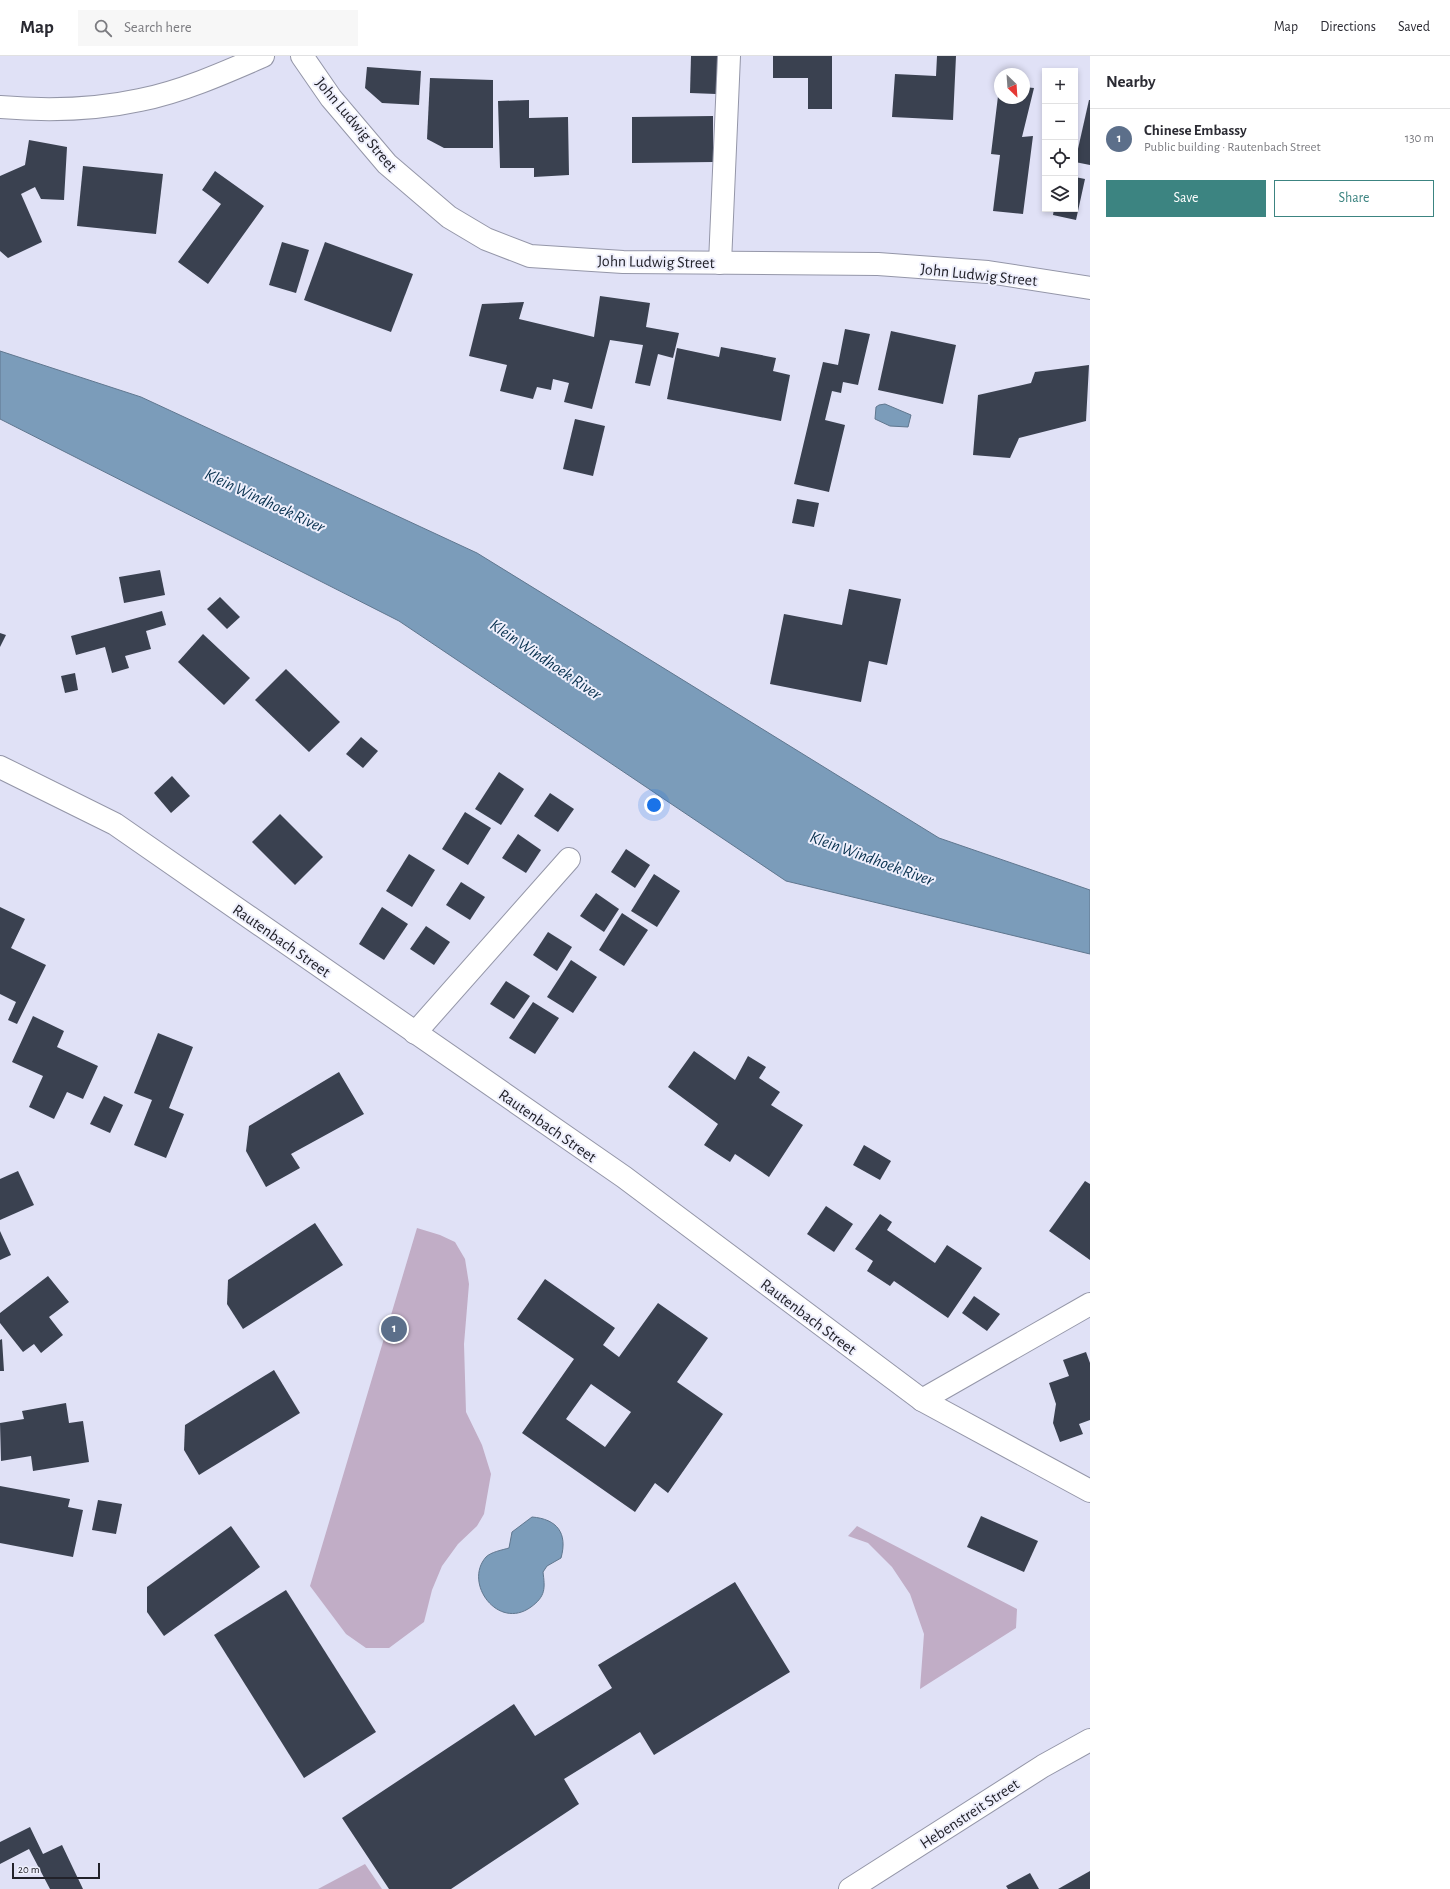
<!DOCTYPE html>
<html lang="en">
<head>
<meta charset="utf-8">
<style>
  :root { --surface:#fff; --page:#f7f7f7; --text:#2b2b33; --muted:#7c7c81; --line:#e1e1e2; --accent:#3c8481 }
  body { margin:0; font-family:"Alegreya Sans",sans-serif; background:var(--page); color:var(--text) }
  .controls { position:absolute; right:12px; top:12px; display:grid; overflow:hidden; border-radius:0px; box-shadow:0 2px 6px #0003 }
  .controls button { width:36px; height:36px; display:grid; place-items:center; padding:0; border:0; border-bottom:1px solid var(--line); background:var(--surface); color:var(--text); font:20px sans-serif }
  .compass { position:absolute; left:994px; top:12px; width:36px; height:36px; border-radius:50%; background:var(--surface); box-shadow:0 2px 6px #0003; rotate:155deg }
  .scale { position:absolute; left:12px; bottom:10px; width:88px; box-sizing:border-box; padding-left:4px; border:2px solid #22222a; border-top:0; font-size:11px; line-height:14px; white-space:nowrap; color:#22222a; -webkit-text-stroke:3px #eeeffc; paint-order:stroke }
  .you { position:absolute; left:654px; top:749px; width:14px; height:14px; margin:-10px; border:3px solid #fff; border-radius:50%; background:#1a73e8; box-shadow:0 0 0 6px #1a73e833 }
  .badge { display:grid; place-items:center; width:26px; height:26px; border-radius:50%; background:var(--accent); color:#fff; font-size:13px; font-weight:700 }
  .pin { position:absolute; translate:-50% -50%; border:2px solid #fff; box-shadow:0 1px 4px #0006 }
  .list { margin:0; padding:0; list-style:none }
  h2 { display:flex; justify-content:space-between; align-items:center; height:52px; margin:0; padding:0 16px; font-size:17px }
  h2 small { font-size:13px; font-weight:400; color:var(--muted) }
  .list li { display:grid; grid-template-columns:26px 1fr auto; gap:12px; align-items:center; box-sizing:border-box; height:60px; padding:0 16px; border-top:1px solid var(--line) }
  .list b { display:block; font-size:15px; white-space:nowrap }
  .list p { margin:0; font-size:13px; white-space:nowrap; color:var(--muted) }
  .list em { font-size:13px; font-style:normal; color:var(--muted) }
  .actions { display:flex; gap:8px; padding:12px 16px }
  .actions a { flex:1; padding:9px 0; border:1px solid var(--accent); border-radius:0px; text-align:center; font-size:14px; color:var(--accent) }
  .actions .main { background:var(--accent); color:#fff }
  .icon { flex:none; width:22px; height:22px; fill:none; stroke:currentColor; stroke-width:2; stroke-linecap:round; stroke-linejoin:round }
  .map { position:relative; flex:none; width:1090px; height:1833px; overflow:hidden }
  header { display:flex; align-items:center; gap:24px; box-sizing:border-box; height:56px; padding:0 20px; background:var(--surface); border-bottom:1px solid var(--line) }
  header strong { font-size:19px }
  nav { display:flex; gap:22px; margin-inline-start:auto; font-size:14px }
  .search { width:280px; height:36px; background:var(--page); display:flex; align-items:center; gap:10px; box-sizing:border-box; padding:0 14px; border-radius:0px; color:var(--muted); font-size:15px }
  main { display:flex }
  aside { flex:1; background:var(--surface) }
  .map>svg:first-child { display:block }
  .green { fill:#c1adc6 }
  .water { fill:#7b9cba; stroke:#60778f }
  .building { fill:#3a4150; fill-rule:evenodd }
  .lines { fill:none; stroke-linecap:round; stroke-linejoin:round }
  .minor-casing { stroke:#9496a8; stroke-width:24 }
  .minor { stroke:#fff; stroke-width:22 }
  .labels { text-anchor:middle; stroke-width:4; stroke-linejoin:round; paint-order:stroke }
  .street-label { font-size:16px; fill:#22222a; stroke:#eeeffc }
  .water-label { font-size:17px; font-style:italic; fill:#07304e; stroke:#eeeffc }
</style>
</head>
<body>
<header>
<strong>Map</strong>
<div class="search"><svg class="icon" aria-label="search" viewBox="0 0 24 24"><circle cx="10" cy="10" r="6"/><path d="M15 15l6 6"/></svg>Search here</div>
<nav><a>Map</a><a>Directions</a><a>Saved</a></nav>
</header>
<main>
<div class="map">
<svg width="1090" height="1833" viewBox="0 0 1090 1833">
  <rect width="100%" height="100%" fill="#e0e1f6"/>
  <!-- green -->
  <g class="green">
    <path d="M 417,1172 L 440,1179 L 455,1186 L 465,1203 L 469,1228 L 464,1288 L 466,1356 L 482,1389 L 491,1418 L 484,1458 L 477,1470 L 458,1488 L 442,1510 L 432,1534 L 424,1566 L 389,1592 L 366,1592 L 346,1578 L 310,1530 Z"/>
    <path d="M 857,1470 L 1017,1553 L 1016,1572 L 920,1633 L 924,1578 L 910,1538 L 892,1511 L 868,1487 L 848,1480 Z"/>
    <path d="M 365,1808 L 382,1833 L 318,1833 Z"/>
  </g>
  <!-- water -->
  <g class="water">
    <path d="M 0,295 L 141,341 L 477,497 L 939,782 L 1090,834 L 1090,898 L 786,825 L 399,565 L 0,363 Z"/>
    <path d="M 885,348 L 911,359 L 908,371 L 890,370 L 875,363 L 876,351 L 879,349 Z"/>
    <path d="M 532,1461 C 557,1463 568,1477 561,1502 L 547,1510 L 543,1516 C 545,1532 546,1540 531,1551 C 498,1575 463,1527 486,1501 C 491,1496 502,1494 509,1492 L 512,1476 Z"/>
  </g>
  <!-- building -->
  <g class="building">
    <path d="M 691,0 L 718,0 L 716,38 L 690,37 Z"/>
    <path d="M 773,0 L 832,0 L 832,53 L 808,53 L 808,22 L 773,22 Z"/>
    <path d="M 937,0 L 956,0 L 953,64 L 892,61 L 895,18 L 936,20 Z"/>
    <path d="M 367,11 L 421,15 L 419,49 L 382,47 L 365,32 Z"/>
    <path d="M 430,22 L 493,24 L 493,92 L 444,92 L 427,83 Z"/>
    <path d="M 1024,31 L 1034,32 L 1022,81 L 1033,80 L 1023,158 L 993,155 L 1000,99 L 991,98 L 999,32 L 1000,42 L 1024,42 Z"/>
    <path d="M 529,44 L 529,62 L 568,61 L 569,119 L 534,121 L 534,112 L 500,112 L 498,45 Z"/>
    <path d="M 1089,44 L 1090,44 L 1090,109 L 1075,106 Z"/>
    <path d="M 713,60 L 713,106 L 632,107 L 632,61 Z"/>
    <path d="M 29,84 L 67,91 L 64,144 L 41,143 L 35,131 L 21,138 L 42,186 L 8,202 L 0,195 L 0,120 L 25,109 Z"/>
    <path d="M 83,110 L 163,118 L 156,178 L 77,170 Z"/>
    <path d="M 215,115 L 264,150 L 208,228 L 178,206 L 221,148 L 202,134 Z"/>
    <path d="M 1075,121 L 1085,123 L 1076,164 L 1053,159 L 1054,153 L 1075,153 Z"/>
    <path d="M 282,186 L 309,194 L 296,237 L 269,229 Z"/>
    <path d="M 325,186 L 413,218 L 391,276 L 304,244 Z"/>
    <path d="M 600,240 L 650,247 L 646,271 L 679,277 L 673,302 L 658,298 L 650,330 L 635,327 L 643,289 L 610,284 L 592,353 L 564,346 L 569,327 L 553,323 L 551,334 L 537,331 L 533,343 L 500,335 L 507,309 L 469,300 L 482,248 L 524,246 L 519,263 L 594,281 Z"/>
    <path d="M 845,273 L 870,278 L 858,329 L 843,326 L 841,337 L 832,335 L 825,364 L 845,369 L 829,436 L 794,428 L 823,306 L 838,309 Z"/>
    <path d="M 891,275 L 956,289 L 943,348 L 878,334 Z"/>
    <path d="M 721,291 L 776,302 L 773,315 L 790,319 L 781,365 L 667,343 L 677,292 L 719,301 Z"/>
    <path d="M 1089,309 L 1086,365 L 1019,382 L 1010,402 L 973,399 L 978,339 L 1031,327 L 1035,316 Z"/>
    <path d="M 575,363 L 605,370 L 593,420 L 563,413 Z"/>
    <path d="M 797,443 L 819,447 L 814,471 L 792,467 Z"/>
    <path d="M 160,514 L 165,539 L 124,547 L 119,521 Z"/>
    <path d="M 849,533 L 901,543 L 887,609 L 869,605 L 861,646 L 770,628 L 784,558 L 842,569 Z"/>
    <path d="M 220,541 L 240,561 L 227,573 L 207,553 Z"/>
    <path d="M 162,555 L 166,569 L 146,575 L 151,593 L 125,600 L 129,612 L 112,617 L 105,591 L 76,599 L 71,580 Z"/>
    <path d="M 0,577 L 6,579 L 0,591 Z"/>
    <path d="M 203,578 L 250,622 L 224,649 L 178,606 Z"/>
    <path d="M 286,613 L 340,666 L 309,696 L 255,644 Z"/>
    <path d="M 75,617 L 78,634 L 65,637 L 61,620 Z"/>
    <path d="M 361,681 L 378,695 L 363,712 L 346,698 Z"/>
    <path d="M 499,716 L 524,733 L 501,769 L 475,753 Z"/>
    <path d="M 172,720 L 190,740 L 171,757 L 154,737 Z"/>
    <path d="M 550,737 L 574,753 L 558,776 L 534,760 Z"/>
    <path d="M 465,756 L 491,772 L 468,809 L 442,793 Z"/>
    <path d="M 280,758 L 323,801 L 295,829 L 252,786 Z"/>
    <path d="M 518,778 L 541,794 L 526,817 L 502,802 Z"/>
    <path d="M 626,793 L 650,809 L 635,832 L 611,816 Z"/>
    <path d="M 409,798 L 435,814 L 412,851 L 386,835 Z"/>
    <path d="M 654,818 L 680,835 L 657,871 L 631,855 Z"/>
    <path d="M 461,826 L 485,841 L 470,864 L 446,849 Z"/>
    <path d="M 596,837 L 619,853 L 604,876 L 580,860 Z"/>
    <path d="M 0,851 L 25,863 L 11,892 L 46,909 L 17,968 L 8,964 L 16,946 L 0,938 Z"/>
    <path d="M 382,851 L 408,868 L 384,904 L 359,888 Z"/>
    <path d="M 622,857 L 648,874 L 624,910 L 599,894 Z"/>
    <path d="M 426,870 L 450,886 L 434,909 L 410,893 Z"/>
    <path d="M 548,876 L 572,891 L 557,915 L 533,899 Z"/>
    <path d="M 571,904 L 597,921 L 573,957 L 547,941 Z"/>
    <path d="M 506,925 L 530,940 L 514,963 L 490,948 Z"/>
    <path d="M 533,946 L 559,962 L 535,998 L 509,982 Z"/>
    <path d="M 33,960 L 64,975 L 57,991 L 98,1010 L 83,1043 L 67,1036 L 54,1063 L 29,1051 L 43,1020 L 12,1006 Z"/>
    <path d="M 158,977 L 193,991 L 169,1052 L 184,1058 L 166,1102 L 134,1089 L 152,1044 L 134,1037 Z"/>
    <path d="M 694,995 L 735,1024 L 748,1000 L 766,1011 L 759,1022 L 780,1036 L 771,1049 L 803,1069 L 769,1121 L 735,1098 L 730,1106 L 704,1089 L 718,1068 L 668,1031 Z"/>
    <path d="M 339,1016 L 364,1058 L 291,1098 L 300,1112 L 266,1131 L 246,1095 L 249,1070 Z"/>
    <path d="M 104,1040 L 123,1049 L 110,1077 L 90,1068 Z"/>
    <path d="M 864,1089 L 891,1105 L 880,1124 L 853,1109 Z"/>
    <path d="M 18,1115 L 34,1149 L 0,1164 L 0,1123 Z"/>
    <path d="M 1085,1125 L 1090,1128 L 1090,1204 L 1049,1175 Z"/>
    <path d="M 826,1150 L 853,1168 L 834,1196 L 807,1178 Z"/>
    <path d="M 880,1158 L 892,1166 L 887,1174 L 935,1207 L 947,1189 L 982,1212 L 948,1262 L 894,1225 L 890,1230 L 867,1215 L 873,1205 L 855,1193 Z"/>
    <path d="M 315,1167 L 343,1209 L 243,1273 L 227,1248 L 228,1224 Z"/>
    <path d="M 0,1175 L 11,1199 L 0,1204 Z"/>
    <path d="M 48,1220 L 69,1246 L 49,1261 L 63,1279 L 41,1297 L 34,1288 L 23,1296 L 0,1267 L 0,1257 Z"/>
    <path d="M 545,1223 L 615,1272 L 603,1289 L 619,1301 L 658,1247 L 708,1282 L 677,1326 L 723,1358 L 668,1437 L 655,1427 L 635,1456 L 522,1377 L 574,1303 L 517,1263 ZM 591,1328 L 631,1356 L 605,1391 L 566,1363 Z"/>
    <path d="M 974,1240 L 1000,1258 L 987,1275 L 962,1257 Z"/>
    <path d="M 2,1283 L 4,1315 L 0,1315 L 0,1284 Z"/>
    <path d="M 1086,1296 L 1090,1307 L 1090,1364 L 1079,1368 L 1083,1378 L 1060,1386 L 1053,1367 L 1056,1348 L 1049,1327 L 1069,1320 L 1063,1304 Z"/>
    <path d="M 274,1314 L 300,1357 L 199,1419 L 184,1394 L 185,1369 Z"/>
    <path d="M 66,1347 L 69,1367 L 83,1365 L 89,1406 L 33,1415 L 31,1400 L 1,1405 L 0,1367 L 24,1363 L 22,1355 Z"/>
    <path d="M 0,1430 L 70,1443 L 68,1451 L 83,1454 L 73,1501 L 0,1487 Z"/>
    <path d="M 98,1444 L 122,1448 L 116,1478 L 92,1474 Z"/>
    <path d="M 981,1460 L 1038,1485 L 1024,1516 L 967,1491 Z"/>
    <path d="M 231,1470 L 260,1511 L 164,1580 L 147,1556 L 147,1531 Z"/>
    <path d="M 735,1526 L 790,1616 L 654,1699 L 640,1676 L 564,1723 L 579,1748 L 451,1833 L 389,1833 L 342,1762 L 514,1648 L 535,1680 L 612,1632 L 598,1609 Z"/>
    <path d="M 286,1534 L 376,1676 L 304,1722 L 214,1579 Z"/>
    <path d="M 30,1771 L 43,1798 L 62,1789 L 83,1833 L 50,1833 L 29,1793 L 0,1808 L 0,1786 Z"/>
    <path d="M 1090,1815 L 1090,1833 L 1058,1833 Z"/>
    <path d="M 1030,1817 L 1039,1833 L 1008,1833 L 1006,1830 Z"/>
  </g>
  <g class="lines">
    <defs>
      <g id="minor">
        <path d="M 302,0 L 331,42 L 387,108 L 449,161 L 486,183 L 530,200 L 623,206 L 878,208 L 988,216 L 1090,232"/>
        <path d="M 0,51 C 46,55 94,54 140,44 C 181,36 224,17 263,0"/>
        <path d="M 720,207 L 729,0"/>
        <path d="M 0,711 L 115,768 L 624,1121 L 922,1344 L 1090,1435"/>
        <path d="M 415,977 L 569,803"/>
        <path d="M 922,1344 L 1090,1248"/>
        <path d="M 850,1833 L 1043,1710 L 1090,1684"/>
      </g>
    </defs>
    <!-- minor casing -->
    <use href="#minor" class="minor-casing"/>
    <!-- minor -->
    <use href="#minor" class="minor"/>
  </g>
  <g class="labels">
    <!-- street labels -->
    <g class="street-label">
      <text transform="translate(357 68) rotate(50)" y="6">John Ludwig Street</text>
      <text transform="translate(656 205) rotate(1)" y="6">John Ludwig Street</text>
      <text transform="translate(979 218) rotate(6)" y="6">John Ludwig Street</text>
      <text transform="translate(282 884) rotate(35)" y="6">Rautenbach Street</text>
      <text transform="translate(548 1069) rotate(35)" y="6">Rautenbach Street</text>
      <text transform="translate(809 1260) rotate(37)" y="6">Rautenbach Street</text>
      <text transform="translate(969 1757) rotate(-33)" y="6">Hebenstreit Street</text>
    </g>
    <!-- water labels -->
    <g class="water-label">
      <text transform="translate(265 444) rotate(25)" y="6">Klein Windhoek River</text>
      <text transform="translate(546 603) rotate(34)" y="6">Klein Windhoek River</text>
      <text transform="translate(872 802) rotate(20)" y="6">Klein Windhoek River</text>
    </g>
  </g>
</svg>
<div class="controls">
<button>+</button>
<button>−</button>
<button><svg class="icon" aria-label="locate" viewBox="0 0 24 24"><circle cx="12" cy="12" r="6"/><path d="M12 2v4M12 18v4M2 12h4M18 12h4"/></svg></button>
<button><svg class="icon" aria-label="layers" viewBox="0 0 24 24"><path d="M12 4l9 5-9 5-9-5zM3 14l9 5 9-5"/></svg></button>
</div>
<svg class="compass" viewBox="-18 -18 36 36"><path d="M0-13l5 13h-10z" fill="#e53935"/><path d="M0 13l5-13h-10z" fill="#7c7c81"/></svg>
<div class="scale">20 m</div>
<div class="you"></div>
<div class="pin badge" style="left:394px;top:1273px;background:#5c6f8a">1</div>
</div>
<aside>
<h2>Nearby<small></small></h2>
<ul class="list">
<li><span class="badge" style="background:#5c6f8a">1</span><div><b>Chinese Embassy</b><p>Public building · Rautenbach Street</p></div><em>130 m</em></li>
</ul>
<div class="actions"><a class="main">Save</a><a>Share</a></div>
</aside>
</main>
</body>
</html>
